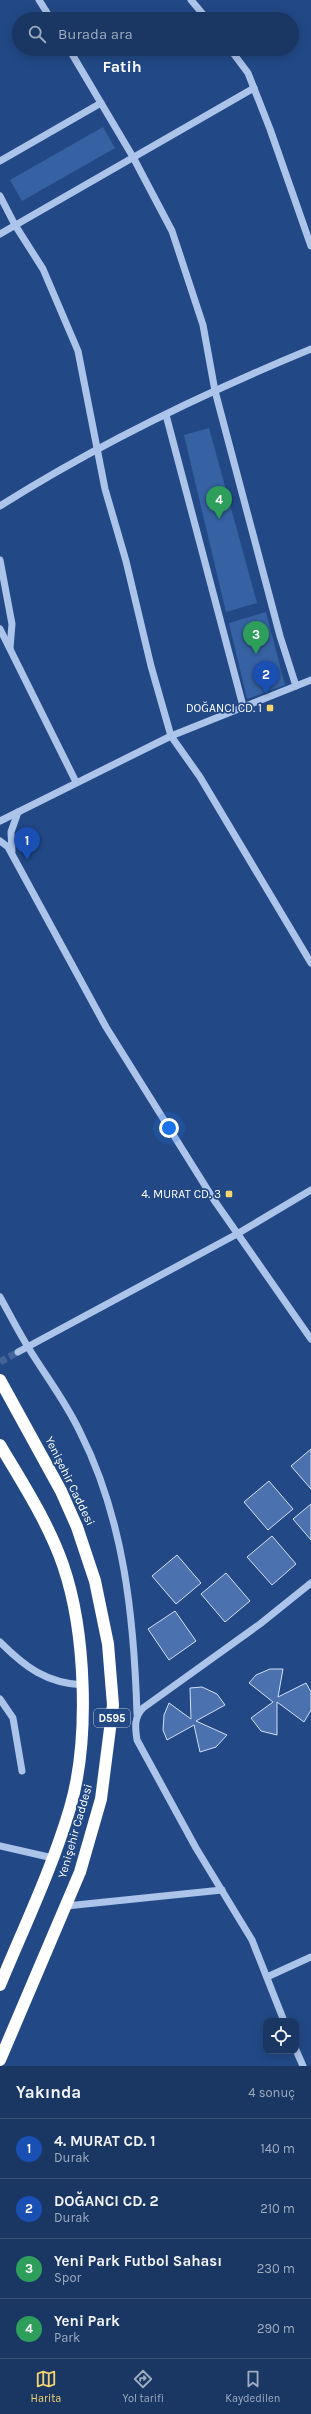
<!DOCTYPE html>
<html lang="tr">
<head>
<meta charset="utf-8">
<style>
  :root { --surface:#1a3764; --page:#27426d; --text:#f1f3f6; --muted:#9facbf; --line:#385178; --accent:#f5d56d }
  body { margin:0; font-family:Karla,sans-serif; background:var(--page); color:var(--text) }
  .controls { position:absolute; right:12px; bottom:12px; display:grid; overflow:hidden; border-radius:8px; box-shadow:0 2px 10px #0003 }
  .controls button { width:36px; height:36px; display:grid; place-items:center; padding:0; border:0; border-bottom:1px solid var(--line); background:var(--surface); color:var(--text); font:20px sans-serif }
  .you { position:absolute; left:169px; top:1128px; width:14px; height:14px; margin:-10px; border:3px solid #fff; border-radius:50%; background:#1a73e8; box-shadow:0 0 0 6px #1a73e833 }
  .badge { display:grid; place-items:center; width:26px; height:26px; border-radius:50%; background:var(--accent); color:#fff; font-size:13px; font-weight:700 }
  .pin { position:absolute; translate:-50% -33px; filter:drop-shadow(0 1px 2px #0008) }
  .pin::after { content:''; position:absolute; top:21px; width:14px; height:12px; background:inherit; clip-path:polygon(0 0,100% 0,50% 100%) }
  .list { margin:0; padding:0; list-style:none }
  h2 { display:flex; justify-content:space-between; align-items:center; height:52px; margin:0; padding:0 16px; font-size:17px }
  h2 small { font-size:13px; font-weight:400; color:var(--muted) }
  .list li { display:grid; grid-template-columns:26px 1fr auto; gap:12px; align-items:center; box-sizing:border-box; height:60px; padding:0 16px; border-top:1px solid var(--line) }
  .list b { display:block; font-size:15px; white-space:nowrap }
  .list p { margin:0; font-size:13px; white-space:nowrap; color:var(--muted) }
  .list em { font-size:13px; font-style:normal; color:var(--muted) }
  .icon { flex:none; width:22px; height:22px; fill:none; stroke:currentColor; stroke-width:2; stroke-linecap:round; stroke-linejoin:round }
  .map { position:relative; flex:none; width:311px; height:2066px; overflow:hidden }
  .search { position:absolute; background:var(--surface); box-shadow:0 2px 10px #0003; left:12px; right:12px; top:12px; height:44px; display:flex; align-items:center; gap:10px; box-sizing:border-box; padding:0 14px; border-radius:22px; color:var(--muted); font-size:15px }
  .sheet { height:292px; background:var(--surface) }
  nav { display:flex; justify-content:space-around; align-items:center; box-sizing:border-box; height:56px; border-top:1px solid var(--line); background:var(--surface); font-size:11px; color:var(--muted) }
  nav a { display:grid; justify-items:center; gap:2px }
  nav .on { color:var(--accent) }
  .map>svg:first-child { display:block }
  .green { fill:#3662a3 }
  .building { fill:#4b72ae; stroke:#d0e0f7 }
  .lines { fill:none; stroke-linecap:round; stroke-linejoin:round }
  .minor-tunnel { stroke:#436498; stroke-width:7; stroke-dasharray:7 3.5; stroke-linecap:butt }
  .minor { stroke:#acc4e9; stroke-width:7 }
  .highway { stroke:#fff; stroke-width:12 }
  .poi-dot { fill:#f5d56d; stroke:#224986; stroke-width:1.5 }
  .labels { text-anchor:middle; stroke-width:3.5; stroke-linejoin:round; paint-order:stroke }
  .shield { fill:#224986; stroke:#bdc8db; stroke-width:1 }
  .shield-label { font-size:11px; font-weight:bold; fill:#fff }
  .poi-label { font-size:12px; fill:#fff; stroke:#224986; text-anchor:end }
  .street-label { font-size:12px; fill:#fff; stroke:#224986 }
  .district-label { font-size:16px; font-weight:bold; fill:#fff; stroke:#224986 }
</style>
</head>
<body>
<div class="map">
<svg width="311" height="2066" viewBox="0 0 311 2066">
  <rect width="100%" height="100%" fill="#224986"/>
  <!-- green -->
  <g class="green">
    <path d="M 103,127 L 115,148 L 22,201 L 10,180 Z"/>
    <path d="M 209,428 L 257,603 L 226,612 L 184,435 Z"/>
    <path d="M 266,612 L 285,685 L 247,699 L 229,623 Z"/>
  </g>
  <!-- building -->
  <g class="building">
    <path d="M 311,1449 L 311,1489 L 291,1466 Z"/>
    <path d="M 269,1481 L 293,1509 L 268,1530 L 244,1502 Z"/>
    <path d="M 311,1504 L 311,1540 L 293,1519 Z"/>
    <path d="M 272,1536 L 296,1564 L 272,1585 L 247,1557 Z"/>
    <path d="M 177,1555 L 201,1583 L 176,1604 L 152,1576 Z"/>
    <path d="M 226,1573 L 250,1601 L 225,1622 L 201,1594 Z"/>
    <path d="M 175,1611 L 196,1641 L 169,1660 L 148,1629 Z"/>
    <path d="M 270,1669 L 283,1669 L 278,1697 L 306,1683 L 311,1692 L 311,1710 L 304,1722 L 277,1702 L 277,1735 L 261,1731 L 251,1718 L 273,1702 L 249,1683 L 256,1675 Z"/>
    <path d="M 202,1687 L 217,1694 L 225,1705 L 196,1721 L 227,1735 L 216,1747 L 200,1752 L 194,1725 L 167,1740 L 163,1730 L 164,1715 L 169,1703 L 191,1719 L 190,1688 Z"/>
  </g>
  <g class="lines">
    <!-- minor-tunnel -->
    <path class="minor-tunnel" d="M 0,1362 L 18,1352"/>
    <!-- minor -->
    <g class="minor">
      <path d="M 39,0 L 51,19"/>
      <path d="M 191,0 L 207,19"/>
      <path d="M 69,49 L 133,157 L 172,231 L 203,325 L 215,391 L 280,636 L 296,686"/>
      <path d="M 230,49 L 248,73 L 270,129 L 311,246"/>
      <path d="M 0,161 L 101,103"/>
      <path d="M 0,196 L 15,225 L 43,269 L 78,351 L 105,489 L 126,561 L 151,666 L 171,736 L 200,777 L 311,963"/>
      <path d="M 0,234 L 254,88"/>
      <path d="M 166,415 L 243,706"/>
      <path d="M 0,506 C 98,444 204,393 311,349"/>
      <path d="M 0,560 L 12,624 L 10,648"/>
      <path d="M 0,629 L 76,782"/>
      <path d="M 0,821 L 171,736 L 311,680"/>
      <path d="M 0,841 L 8,847 L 106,1027 L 214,1200 L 311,1339"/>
      <path d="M 12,851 L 11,832 L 18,812"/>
      <path d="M 0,1297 C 9,1313 18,1331 28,1347 C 45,1375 66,1402 80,1432 C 124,1519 134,1617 137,1714"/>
      <path d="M 18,1352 L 237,1234 L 311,1190"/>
      <path d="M 0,1642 C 25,1667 46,1683 83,1685"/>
      <path d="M 0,1699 L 13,1718 L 22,1771"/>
      <path d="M 0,1846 L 53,1858"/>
      <path d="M 66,1906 L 222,1890"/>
      <path d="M 267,1977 L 311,1957"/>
      <path d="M 284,2021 L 252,1940 L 196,1848 L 137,1740 C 135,1727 134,1717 143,1708 L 260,1624 L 311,1583"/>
      <path d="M 296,2050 L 303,2066"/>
    </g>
    <!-- highway -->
    <g class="highway">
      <path d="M 0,1380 L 61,1491 L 77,1527 L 95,1581 L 108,1644 L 113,1705 L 101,1799 L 80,1872 L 0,2060"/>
      <path d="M 0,1445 C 23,1484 48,1522 63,1565 C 86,1632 90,1740 70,1808 C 52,1869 24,1927 0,1985"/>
    </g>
  </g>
  <!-- markers -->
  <g class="poi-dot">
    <rect x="266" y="704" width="8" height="8" rx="2"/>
    <rect x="225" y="1190" width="8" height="8" rx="2"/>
  </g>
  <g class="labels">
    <!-- shield labels -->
    <rect class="shield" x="94" y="1709" width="36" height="18" rx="3"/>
    <g class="shield-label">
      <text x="112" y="1722">D595</text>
    </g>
    <!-- poi labels -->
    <g class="poi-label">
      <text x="262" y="712">DOĞANCI CD. 1</text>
      <text x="221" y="1198">4. MURAT CD. 3</text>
    </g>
    <!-- street labels -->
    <g class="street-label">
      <text transform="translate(70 1481) rotate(64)" y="4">Yenişehir Caddesi</text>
      <text transform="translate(75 1831) rotate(-74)" y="4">Yenişehir Caddesi</text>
    </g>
    <!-- district labels -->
    <g class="district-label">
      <text x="122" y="72">Fatih</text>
    </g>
  </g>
</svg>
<div class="controls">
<button><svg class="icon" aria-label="locate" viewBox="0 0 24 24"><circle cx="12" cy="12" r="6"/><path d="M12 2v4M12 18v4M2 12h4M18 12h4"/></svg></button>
</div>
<div class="you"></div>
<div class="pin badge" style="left:27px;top:860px;background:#1a4fb4">1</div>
<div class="pin badge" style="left:266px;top:694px;background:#1a4fb4">2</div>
<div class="pin badge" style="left:256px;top:654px;background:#2e9e5b">3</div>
<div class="pin badge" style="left:219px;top:519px;background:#2e9e5b">4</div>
<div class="search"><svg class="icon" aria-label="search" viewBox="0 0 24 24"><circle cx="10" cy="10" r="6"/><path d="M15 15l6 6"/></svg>Burada ara</div>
</div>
<section class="sheet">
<h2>Yakında<small>4 sonuç</small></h2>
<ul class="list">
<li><span class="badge" style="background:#1a4fb4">1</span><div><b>4. MURAT CD. 1</b><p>Durak</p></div><em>140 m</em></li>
<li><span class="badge" style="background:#1a4fb4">2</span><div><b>DOĞANCI CD. 2</b><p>Durak</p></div><em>210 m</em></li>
<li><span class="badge" style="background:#2e9e5b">3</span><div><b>Yeni Park Futbol Sahası</b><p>Spor</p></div><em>230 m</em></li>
<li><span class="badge" style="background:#2e9e5b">4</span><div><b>Yeni Park</b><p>Park</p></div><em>290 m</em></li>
</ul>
</section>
<nav>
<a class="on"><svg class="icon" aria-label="map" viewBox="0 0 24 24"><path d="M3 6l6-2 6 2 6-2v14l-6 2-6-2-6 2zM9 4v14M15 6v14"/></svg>Harita</a>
<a><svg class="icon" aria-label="directions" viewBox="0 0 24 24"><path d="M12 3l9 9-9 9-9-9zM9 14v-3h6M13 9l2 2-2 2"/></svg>Yol tarifi</a>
<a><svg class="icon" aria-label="saved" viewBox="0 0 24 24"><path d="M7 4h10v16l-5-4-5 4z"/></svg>Kaydedilen</a>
</nav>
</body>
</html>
